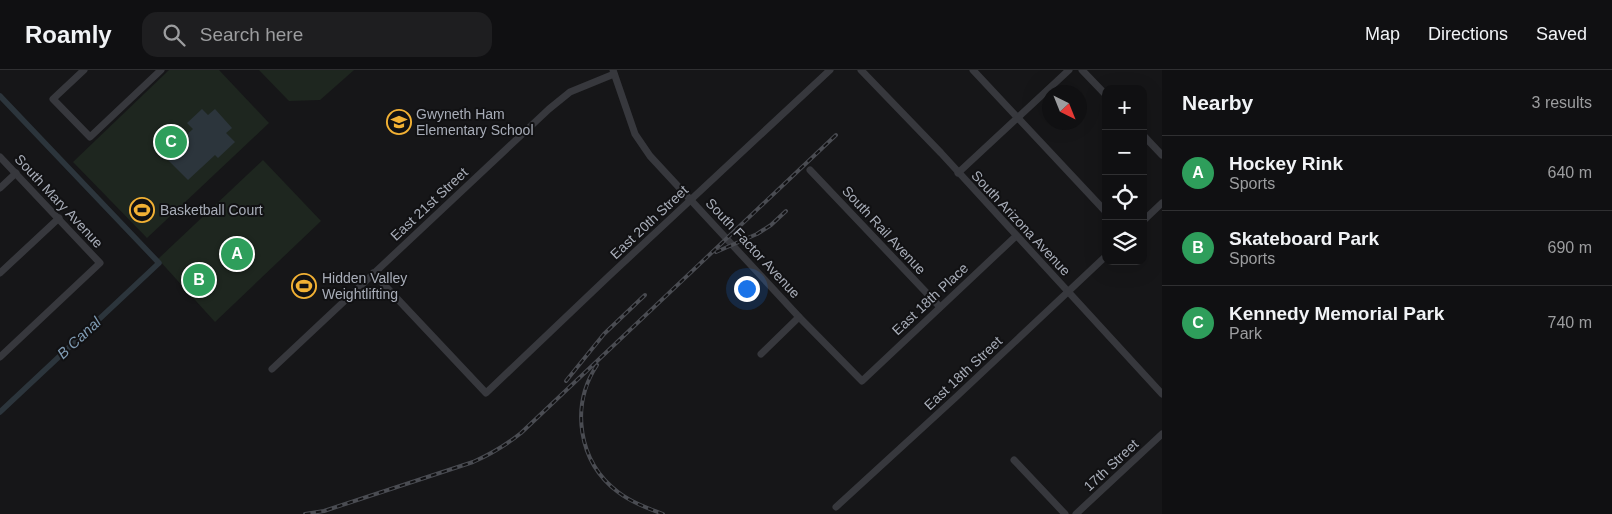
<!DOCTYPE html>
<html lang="en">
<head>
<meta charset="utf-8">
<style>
  :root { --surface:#101012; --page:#1e1e20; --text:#f1f3f6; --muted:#9c9d9f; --line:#303032; --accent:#b45309 }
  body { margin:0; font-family:Helvetica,sans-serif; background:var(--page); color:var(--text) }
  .controls { position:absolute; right:15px; top:15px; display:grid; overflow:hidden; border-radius:10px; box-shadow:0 5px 20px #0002 }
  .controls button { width:45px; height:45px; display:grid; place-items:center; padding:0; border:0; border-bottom:1px solid var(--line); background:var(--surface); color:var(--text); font:25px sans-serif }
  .compass { position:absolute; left:1042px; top:15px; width:45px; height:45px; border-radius:50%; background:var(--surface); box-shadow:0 5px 20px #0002; rotate:137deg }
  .you { position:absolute; left:746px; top:218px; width:18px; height:18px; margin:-12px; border:4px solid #fff; border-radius:50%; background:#1a73e8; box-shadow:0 0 0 8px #1a73e833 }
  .badge { display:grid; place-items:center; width:32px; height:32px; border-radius:50%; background:var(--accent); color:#fff; font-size:16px; font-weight:700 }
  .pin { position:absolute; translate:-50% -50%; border:2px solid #fff; box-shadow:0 1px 5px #0006 }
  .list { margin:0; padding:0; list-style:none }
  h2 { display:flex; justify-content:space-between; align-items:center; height:65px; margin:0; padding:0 20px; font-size:21px }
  h2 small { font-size:16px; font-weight:400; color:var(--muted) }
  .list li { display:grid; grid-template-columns:32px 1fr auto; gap:15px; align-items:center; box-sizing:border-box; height:75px; padding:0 20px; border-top:1px solid var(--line) }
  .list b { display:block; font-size:19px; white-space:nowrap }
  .list p { margin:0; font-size:16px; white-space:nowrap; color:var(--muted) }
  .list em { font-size:16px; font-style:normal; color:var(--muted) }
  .icon { flex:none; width:28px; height:28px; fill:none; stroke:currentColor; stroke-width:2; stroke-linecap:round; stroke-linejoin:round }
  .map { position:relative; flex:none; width:1162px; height:444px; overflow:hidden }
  header { display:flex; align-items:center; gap:30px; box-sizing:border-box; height:70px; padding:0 25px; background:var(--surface); border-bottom:1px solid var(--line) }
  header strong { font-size:24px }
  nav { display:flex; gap:28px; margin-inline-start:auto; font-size:18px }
  .search { width:350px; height:45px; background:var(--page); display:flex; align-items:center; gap:12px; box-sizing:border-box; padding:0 18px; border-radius:15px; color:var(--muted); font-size:19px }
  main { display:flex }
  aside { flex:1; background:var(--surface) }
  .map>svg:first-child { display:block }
  .green { fill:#1e261f }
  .water { fill:#2c353c }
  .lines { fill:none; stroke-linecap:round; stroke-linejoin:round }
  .canal { stroke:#2c353c; stroke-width:5.5 }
  .minor { stroke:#37383d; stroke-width:7 }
  .rail-casing { stroke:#4a4c52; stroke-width:4 }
  .rail { stroke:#111113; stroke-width:2; stroke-dasharray:5.5; stroke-linecap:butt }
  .labels { text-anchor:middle; stroke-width:4; stroke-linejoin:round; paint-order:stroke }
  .poi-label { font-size:14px; fill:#a8adb8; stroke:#111113; text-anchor:start }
  .street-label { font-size:14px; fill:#a8adb8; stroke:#111113 }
  .water-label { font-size:15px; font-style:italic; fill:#7f9bb3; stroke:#111113 }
</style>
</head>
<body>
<header>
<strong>Roamly</strong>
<div class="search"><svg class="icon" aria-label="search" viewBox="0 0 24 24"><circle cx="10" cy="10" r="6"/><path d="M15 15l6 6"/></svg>Search here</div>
<nav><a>Map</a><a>Directions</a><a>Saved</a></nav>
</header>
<main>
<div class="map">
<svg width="1162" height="444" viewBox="0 0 1162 444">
  <rect width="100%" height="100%" fill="#161618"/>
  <!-- green -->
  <g class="green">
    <path d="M 169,0 L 219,0 L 269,53 L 147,168 L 73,92 Z"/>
    <path d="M 259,0 L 354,0 L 320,30 L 289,31 Z"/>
    <path d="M 263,90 L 321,151 L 215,252 L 158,189 Z"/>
  </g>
  <!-- water -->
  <path class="water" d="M 202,39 L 208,45 L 215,39 L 232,58 L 226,63 L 235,72 L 218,88 L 215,85 L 188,110 L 164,86 L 193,59 L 187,53 Z"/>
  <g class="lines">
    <!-- canal -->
    <path class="canal" d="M 0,26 L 159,193 L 0,342"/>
    <!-- minor -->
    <g class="minor">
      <path d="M 84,0 L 53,29 L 90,67 L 161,0"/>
      <path d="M 613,0 L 635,64 L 650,86 L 799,247 L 862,311 L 1016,166"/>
      <path d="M 861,0 L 941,83 L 1162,324"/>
      <path d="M 973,0 L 1106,142"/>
      <path d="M 1082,0 L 1106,25"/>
      <path d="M 1143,65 L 1162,85"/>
      <path d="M 0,87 L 100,193 L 0,287"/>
      <path d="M 810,100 L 940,237"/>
      <path d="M 958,103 L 1069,0"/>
      <path d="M 0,118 L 16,103"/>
      <path d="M 1143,151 L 1162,133"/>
      <path d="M 0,203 L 59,148"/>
      <path d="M 373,203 L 486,323 L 609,206 L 830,0"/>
      <path d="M 761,284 L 799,247"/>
      <path d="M 272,299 L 549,39 L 570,22 L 614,4"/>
      <path d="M 1014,390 L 1065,444"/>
      <path d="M 836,437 L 955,328 L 1106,186"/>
      <path d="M 1076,444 L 1162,364"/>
    </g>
    <defs>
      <g id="rail">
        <path d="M 716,182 L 757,164 L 771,155 L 786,141"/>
        <path d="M 597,295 C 570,336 578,392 618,422 C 631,432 647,438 663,444"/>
        <path d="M 566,311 L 604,264 L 645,225"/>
        <path d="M 305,444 L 324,441 L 473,392 C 491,384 506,375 521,363 L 836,65"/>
      </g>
    </defs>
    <!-- rail casing -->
    <use href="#rail" class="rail-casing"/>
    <!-- rail -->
    <use href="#rail" class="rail"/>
  </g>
  <!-- icons -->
  <defs>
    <symbol id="school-ring" viewBox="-11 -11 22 22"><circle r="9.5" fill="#111113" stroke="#f2b134" stroke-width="1.5"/><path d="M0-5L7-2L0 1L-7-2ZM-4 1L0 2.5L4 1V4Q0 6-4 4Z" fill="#f2b134"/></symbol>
    <symbol id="stadium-ring" viewBox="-11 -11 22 22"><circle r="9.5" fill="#111113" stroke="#f2b134" stroke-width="1.5"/><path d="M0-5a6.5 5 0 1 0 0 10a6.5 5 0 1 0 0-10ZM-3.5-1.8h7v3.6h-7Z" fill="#f2b134"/></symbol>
  </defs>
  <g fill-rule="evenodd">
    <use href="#school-ring" x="385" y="38" width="28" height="28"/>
    <use href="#stadium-ring" x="128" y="126" width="28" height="28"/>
    <use href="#stadium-ring" x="290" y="202" width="28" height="28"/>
  </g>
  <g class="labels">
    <!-- poi labels -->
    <g class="poi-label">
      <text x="416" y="49">Gwyneth Ham<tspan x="416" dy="16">Elementary School</tspan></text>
      <text x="160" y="145">Basketball Court</text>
      <text x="322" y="213">Hidden Valley<tspan x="322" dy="16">Weightlifting</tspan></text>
    </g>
    <!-- street labels -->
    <g class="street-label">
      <text transform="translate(59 131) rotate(47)" y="5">South Mary Avenue</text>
      <text transform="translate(429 134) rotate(-43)" y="5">East 21st Street</text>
      <text transform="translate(649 152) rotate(-43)" y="5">East 20th Street</text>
      <text transform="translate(1021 153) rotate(47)" y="5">South Arizona Avenue</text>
      <text transform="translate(884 160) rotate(47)" y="5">South Rail Avenue</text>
      <text transform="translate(753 178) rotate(47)" y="5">South Factor Avenue</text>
      <text transform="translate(930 229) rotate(-43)" y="5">East 18th Place</text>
      <text transform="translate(963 303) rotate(-43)" y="5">East 18th Street</text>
      <text transform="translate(1111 395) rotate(-43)" y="5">17th Street</text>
    </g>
    <!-- water labels -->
    <g class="water-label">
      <text transform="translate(79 268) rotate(-43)" y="5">B Canal</text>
    </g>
  </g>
</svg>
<div class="controls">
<button>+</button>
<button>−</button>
<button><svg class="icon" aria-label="locate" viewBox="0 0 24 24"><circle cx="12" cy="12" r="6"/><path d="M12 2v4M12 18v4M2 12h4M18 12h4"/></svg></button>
<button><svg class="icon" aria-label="layers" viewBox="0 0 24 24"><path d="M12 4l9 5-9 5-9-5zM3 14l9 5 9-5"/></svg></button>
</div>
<svg class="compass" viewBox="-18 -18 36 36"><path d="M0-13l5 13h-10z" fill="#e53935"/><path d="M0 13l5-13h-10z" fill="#9c9d9f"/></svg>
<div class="you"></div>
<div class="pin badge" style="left:237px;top:184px;background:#2e9e5b">A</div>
<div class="pin badge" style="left:199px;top:210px;background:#2e9e5b">B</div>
<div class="pin badge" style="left:171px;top:72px;background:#2e9e5b">C</div>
</div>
<aside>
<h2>Nearby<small>3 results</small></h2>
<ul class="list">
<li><span class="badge" style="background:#2e9e5b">A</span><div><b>Hockey Rink</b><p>Sports</p></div><em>640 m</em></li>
<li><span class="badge" style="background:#2e9e5b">B</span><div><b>Skateboard Park</b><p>Sports</p></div><em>690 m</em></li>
<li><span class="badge" style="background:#2e9e5b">C</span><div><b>Kennedy Memorial Park</b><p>Park</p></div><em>740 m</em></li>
</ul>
</aside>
</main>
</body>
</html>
